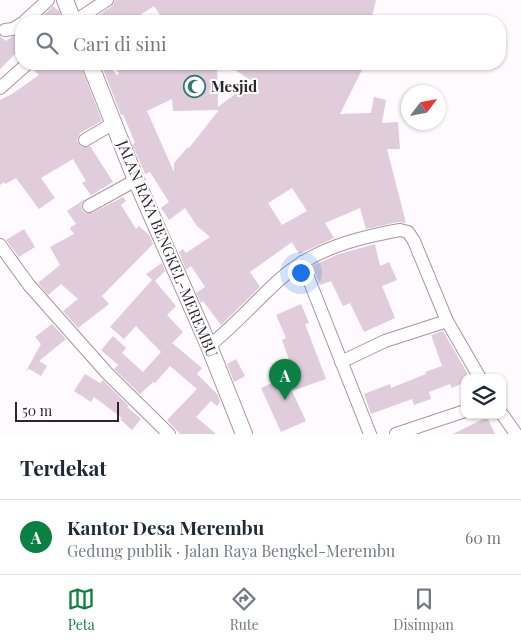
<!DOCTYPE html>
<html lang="id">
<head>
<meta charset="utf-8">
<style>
  :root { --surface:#fff; --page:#f2f2f3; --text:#1f2937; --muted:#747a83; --line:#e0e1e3; --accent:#0b8043 }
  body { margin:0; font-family:"Playfair Display",serif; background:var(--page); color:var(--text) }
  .controls { position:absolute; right:15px; bottom:15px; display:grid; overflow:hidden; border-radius:10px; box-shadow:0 1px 4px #0004 }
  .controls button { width:45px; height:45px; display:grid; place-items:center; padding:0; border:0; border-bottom:1px solid var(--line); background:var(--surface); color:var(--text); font:25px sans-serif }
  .compass { position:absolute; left:401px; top:85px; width:45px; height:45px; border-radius:50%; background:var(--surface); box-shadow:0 1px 4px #0004; rotate:58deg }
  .scale { position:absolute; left:15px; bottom:12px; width:104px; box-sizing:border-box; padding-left:5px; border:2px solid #2c252a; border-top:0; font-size:14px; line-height:18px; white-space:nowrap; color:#2c252a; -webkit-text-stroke:4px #fff; paint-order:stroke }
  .you { position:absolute; left:300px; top:272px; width:18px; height:18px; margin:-12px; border:4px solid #fff; border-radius:50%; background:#1a73e8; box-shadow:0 0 0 8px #1a73e833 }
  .badge { display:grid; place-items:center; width:32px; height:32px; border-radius:50%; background:var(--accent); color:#fff; font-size:16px; font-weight:700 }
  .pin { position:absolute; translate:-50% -41px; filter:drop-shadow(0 1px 2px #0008) }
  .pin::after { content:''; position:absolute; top:26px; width:18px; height:15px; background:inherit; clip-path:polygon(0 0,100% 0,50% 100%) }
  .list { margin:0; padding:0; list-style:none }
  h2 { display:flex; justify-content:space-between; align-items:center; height:65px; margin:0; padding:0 20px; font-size:21px }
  h2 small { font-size:16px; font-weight:400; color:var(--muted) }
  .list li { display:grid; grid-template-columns:32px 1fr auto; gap:15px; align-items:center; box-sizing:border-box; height:75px; padding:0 20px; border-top:1px solid var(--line) }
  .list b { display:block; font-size:19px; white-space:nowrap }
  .list p { margin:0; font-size:16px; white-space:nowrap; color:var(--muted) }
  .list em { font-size:16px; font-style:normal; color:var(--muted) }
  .icon { flex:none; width:28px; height:28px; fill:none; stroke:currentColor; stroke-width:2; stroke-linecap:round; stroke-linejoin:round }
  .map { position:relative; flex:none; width:521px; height:434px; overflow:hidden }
  .search { position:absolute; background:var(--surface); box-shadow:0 1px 4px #0004; left:15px; right:15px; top:15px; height:55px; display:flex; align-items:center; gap:12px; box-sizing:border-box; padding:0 18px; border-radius:20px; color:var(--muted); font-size:19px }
  .sheet { height:140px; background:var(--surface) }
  nav { display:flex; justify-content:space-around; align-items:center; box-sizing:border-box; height:70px; border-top:1px solid var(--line); background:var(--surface); font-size:14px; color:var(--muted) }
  nav a { display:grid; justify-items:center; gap:2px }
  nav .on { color:var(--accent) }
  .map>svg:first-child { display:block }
  .building { fill:#e0ccda; fill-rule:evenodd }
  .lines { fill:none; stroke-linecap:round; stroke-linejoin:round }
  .minor-casing { stroke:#a794a1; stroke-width:14 }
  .tertiary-casing { stroke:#a794a1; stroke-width:18 }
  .minor { stroke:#fff; stroke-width:12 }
  .tertiary { stroke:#fff; stroke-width:16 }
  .labels { text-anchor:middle; stroke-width:4; stroke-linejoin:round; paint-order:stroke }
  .poi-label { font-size:15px; font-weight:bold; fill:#2c252a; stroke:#fff; text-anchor:start }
  .street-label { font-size:15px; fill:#2c252a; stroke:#fff }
</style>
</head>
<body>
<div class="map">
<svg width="521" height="434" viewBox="0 0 521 434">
  <rect width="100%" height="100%" fill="#fefafd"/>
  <!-- building -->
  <g class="building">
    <path d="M 115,0 L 376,0 L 371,21 L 164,21 L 154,6 L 131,21 L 93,21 L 92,20 L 112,6 Z"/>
    <path d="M 53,6 L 59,11 L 62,21 L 37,21 Z"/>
    <path d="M 21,33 L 21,48 L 0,69 L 0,36 L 6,41 L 10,38 Z"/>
    <path d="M 35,64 L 80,64 L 102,121 L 80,133 L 77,141 L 81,147 L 90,146 L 113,182 L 85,199 L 81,205 L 82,210 L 85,213 L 92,213 L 123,197 L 126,201 L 121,205 L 136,229 L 139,226 L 150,236 L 153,244 L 102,296 L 109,304 L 78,328 L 63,311 L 78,299 L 61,284 L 48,295 L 38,283 L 60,265 L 50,247 L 74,234 L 70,228 L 76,224 L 67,211 L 91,195 L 82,183 L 86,181 L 73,159 L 41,178 L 55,198 L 39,209 L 16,178 L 5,184 L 4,182 L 0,185 L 0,100 L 12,94 L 39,75 L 33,69 Z"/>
    <path d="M 101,64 L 107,64 L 117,75 L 119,74 L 114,65 L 217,64 L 218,107 L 252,81 L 226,64 L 365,64 L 340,114 L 371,113 L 374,97 L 386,100 L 382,123 L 398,122 L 400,149 L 387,149 L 406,223 L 398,222 L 366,229 L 360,208 L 325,223 L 334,238 L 299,254 L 292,242 L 250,272 L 260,287 L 221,325 L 203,301 L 201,303 L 196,293 L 205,287 L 191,266 L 186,270 L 179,252 L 183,249 L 186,253 L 210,237 L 197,226 L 185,208 L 169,220 L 161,208 L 169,202 L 150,172 L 145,174 L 132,144 L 135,143 L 123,114 L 121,115 ZM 172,99 L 173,111 L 219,110 L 189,148 L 188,147 L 174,163 L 174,172 L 147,111 ZM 292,188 L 307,211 L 282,225 L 268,203 Z"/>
    <path d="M 24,229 L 35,247 L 19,257 L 6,240 Z"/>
    <path d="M 375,244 L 380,266 L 389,262 L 397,280 L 382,286 L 395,318 L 364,332 L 350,303 L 343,306 L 331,281 L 320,285 L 312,266 L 339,254 Z"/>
    <path d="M 162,263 L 165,271 L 155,281 L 176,306 L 167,315 L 183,332 L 172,343 L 202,368 L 197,374 L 218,395 L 220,402 L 217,406 L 211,401 L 196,417 L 216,434 L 180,434 L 167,420 L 197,389 L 170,366 L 155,383 L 153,382 L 140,394 L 114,369 L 118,365 L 101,350 L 113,336 L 126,348 L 122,353 L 143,372 L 161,352 L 136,326 L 124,339 L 110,327 L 152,280 L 146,274 Z"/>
    <path d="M 301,304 L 309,323 L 305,324 L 326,379 L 292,391 L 306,421 L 281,432 L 261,388 L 294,373 L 282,340 L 286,338 L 276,315 Z"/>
    <path d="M 52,324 L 66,339 L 39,361 L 47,366 L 41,376 L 29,369 L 26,371 L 41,344 L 35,337 Z"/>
    <path d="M 443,331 L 470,378 L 465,378 L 465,382 L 452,388 L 450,384 L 429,392 L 431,399 L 414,405 L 412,399 L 371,414 L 364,394 L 390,384 L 391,388 L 426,374 L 425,372 L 442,366 L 431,335 Z"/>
    <path d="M 236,359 L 245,376 L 234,382 L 227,364 Z"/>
    <path d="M 85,374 L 100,383 L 103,380 L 129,406 L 127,407 L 141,419 L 132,430 L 120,419 L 122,418 L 94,397 L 91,402 L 74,391 Z"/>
    <path d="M 487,417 L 495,434 L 453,434 Z"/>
  </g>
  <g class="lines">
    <defs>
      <g id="minor">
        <path d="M 25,21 L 48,0"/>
        <path d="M 75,21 L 107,0"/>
        <path d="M 5,30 L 13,29 L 21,24"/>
        <path d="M 0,88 L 27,64"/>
        <path d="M 85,140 L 114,123"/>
        <path d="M 89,206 L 136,180"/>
        <path d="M 0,245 L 29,285 L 107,373 L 169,434"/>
        <path d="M 302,262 L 370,434"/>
        <path d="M 209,346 C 234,326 255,302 279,280 C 313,249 356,238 400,230 L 408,232 L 414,241 L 447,321 L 480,378"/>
        <path d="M 341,362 L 385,341 L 447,321"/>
        <path d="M 502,414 L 516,434"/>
        <path d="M 396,434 L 465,411"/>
      </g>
      <g id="tertiary">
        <path d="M 65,0 L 73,21"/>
        <path d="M 90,64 L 136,180 L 209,346 L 244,434"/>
      </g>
    </defs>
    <!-- minor casing -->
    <use href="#minor" class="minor-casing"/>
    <!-- tertiary casing -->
    <use href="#tertiary" class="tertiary-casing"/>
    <!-- minor -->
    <use href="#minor" class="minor"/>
    <!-- tertiary -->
    <use href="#tertiary" class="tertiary"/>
  </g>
  <!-- icons -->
  <defs>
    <symbol id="mosque-ring" viewBox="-11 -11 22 22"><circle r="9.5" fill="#fff" stroke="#307870" stroke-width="1.5"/><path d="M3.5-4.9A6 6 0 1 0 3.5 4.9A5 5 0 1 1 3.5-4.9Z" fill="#307870"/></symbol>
  </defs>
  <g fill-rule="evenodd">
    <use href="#mosque-ring" x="182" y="74" width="25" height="25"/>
  </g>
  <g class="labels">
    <!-- poi labels -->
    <g class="poi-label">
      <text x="211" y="92">Mesjid</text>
    </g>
    <!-- street labels -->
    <g class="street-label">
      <text transform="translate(167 249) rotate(67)" y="5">JALAN RAYA BENGKEL-MEREMBU</text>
    </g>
  </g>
</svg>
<div class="controls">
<button><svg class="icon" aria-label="layers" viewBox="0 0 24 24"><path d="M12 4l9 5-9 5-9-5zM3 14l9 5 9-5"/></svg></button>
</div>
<svg class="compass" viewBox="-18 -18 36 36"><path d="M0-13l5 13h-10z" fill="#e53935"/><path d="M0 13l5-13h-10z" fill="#747a83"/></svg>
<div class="scale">50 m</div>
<div class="you"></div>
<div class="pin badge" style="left:285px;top:400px">A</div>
<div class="search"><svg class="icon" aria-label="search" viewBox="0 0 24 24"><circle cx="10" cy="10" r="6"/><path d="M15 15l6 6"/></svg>Cari di sini</div>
</div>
<section class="sheet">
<h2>Terdekat<small></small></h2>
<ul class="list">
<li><span class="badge">A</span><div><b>Kantor Desa Merembu</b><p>Gedung publik · Jalan Raya Bengkel-Merembu</p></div><em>60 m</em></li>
</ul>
</section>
<nav>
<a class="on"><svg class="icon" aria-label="map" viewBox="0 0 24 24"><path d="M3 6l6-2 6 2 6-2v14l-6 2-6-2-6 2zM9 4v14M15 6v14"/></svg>Peta</a>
<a><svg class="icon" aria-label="directions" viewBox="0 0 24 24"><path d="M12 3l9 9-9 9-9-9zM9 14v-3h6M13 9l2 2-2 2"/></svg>Rute</a>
<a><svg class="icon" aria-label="saved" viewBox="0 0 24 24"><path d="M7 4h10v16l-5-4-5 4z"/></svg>Disimpan</a>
</nav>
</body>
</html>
